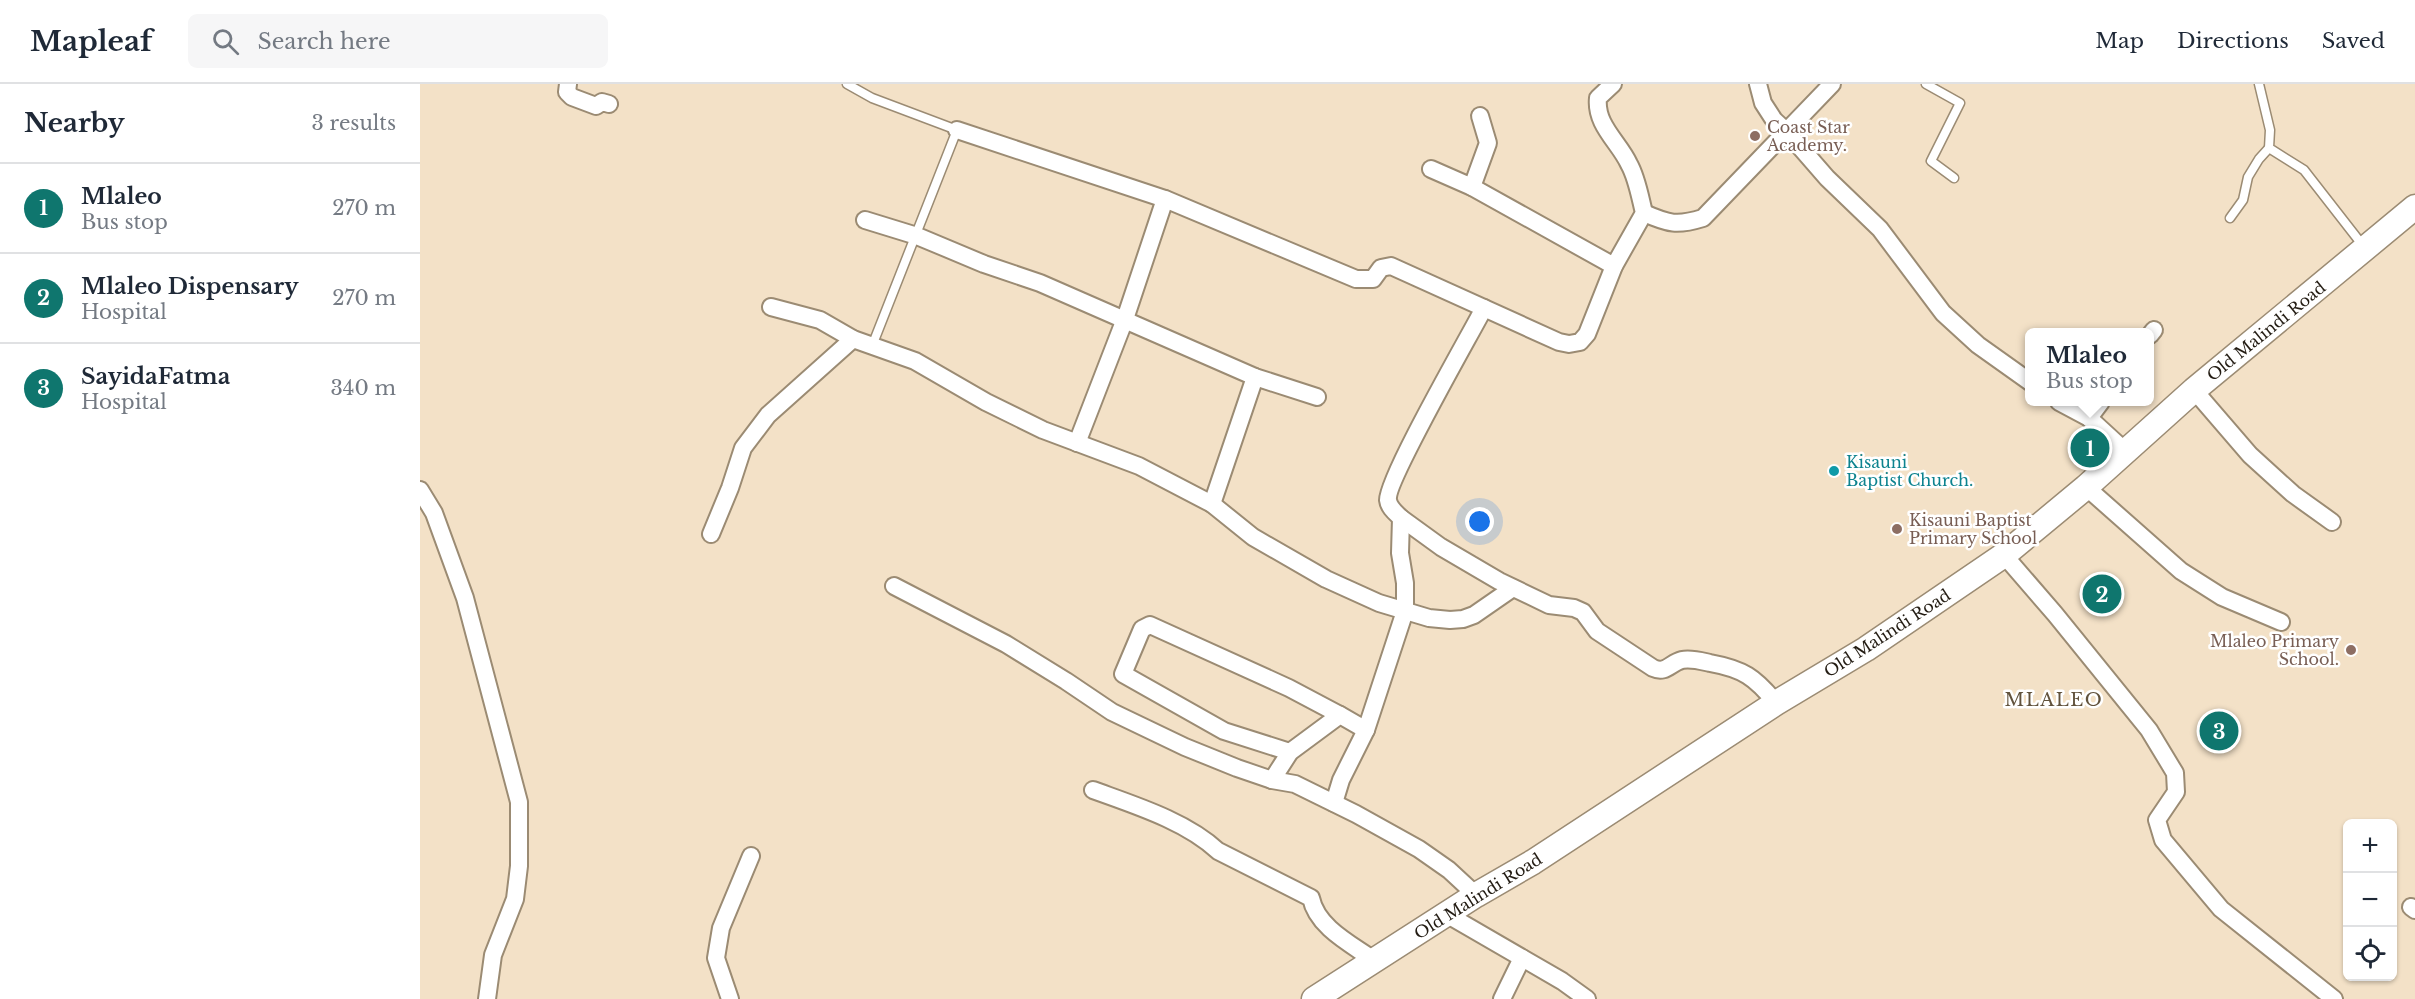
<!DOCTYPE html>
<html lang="en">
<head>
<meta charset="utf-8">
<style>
  :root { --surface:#fff; --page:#f6f6f7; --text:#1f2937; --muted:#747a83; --line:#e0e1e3; --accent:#0f766e }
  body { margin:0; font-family:"Libre Baskerville",serif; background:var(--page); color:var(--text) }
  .controls { position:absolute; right:18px; bottom:18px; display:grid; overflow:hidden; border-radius:9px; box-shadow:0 2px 4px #0004 }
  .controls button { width:54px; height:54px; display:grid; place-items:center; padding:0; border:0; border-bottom:2px solid var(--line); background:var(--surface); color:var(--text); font:30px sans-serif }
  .you { position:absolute; left:1060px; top:438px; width:21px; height:21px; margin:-15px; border:4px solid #fff; border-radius:50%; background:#1a73e8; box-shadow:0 0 0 9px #1a73e833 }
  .badge { display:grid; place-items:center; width:39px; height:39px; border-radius:50%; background:var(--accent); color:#fff; font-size:20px; font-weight:700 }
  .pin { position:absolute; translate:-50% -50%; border:3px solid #fff; box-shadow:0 2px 6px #0006 }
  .popup { position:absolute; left:1605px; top:244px; width:129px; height:78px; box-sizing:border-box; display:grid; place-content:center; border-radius:9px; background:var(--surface); filter:drop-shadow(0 2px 4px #0005); font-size:20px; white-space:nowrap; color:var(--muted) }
  .popup b { font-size:22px; color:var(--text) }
  .popup::after { content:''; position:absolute; left:50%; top:100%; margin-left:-12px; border:12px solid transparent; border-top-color:var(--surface) }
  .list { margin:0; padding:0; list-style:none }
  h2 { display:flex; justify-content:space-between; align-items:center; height:78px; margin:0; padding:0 24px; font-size:26px }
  h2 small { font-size:20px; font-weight:400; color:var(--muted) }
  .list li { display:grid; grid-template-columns:39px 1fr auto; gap:18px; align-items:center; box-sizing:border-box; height:90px; padding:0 24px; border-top:2px solid var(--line) }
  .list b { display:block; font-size:22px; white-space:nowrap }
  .list p { margin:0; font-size:20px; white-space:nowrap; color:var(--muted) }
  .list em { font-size:20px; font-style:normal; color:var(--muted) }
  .icon { flex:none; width:33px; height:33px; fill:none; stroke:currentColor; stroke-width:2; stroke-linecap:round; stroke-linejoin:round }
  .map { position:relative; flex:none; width:1995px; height:915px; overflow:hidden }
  header { display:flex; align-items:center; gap:36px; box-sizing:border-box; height:84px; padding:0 30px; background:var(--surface); border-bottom:2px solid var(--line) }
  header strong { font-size:28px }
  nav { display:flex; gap:33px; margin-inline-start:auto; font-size:21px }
  .search { width:420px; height:54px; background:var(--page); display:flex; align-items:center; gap:15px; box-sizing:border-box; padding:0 21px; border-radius:9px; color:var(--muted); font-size:22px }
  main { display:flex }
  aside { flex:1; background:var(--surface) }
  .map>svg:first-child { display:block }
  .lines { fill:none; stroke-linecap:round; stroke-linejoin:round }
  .service-casing { stroke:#9b8b73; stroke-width:11 }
  .minor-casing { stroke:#9b8b73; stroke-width:20 }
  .secondary-casing { stroke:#9b8b73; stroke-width:27 }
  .service { stroke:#fff; stroke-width:8 }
  .minor { stroke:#fff; stroke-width:16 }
  .secondary { stroke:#fff; stroke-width:24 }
  .education-dot { fill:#8d6e63; stroke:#fff; stroke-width:2 }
  .culture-dot { fill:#0f9aa8; stroke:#fff; stroke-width:2 }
  .labels { text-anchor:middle; stroke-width:5; stroke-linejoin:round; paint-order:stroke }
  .education-label { font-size:16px; fill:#785e54; stroke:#fff; text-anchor:start }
  .street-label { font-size:16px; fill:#231c13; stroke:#fff }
  .culture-label { font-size:16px; fill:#0d838f; stroke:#fff; text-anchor:start }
  .neighbourhood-label { font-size:18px; letter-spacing:1.5px; fill:#61523c; stroke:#fff }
</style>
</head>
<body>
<header>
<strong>Mapleaf</strong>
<div class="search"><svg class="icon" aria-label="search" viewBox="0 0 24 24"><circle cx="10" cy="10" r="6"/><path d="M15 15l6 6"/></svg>Search here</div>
<nav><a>Map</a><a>Directions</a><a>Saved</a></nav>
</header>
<main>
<aside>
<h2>Nearby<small>3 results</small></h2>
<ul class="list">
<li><span class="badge">1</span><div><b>Mlaleo</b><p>Bus stop</p></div><em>270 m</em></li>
<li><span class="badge">2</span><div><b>Mlaleo Dispensary</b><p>Hospital</p></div><em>270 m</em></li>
<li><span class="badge">3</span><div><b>SayidaFatma</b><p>Hospital</p></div><em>340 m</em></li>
</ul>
</aside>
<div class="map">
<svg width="1995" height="915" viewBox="0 0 1995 915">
  <rect width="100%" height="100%" fill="#f3e1c7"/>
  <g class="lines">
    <defs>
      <g id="service">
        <path d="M 427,0 L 452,14 L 537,46 L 452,262"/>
        <path d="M 1506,0 L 1540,19 L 1511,77 L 1534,94"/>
        <path d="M 1839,0 L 1850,46 L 1849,64 L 1884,86 L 1944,163"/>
        <path d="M 1810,134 L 1823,116 L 1828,93 L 1839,75 L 1849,64"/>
      </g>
      <g id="minor">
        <path d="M 148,0 L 147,8 L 152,13 L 176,22 L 182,18 L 189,20"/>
        <path d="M 1338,0 L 1343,19 L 1354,36 L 1367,48 L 1407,94 L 1460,145 L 1523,229 L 1558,261 L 1610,298"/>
        <path d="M 537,46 L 745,115 L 936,195 L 953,195 L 961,184 L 971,182 L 1139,258 L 1149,260 L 1160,258 L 1167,250 L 1194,182 L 1224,129 C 1220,113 1217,94 1209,80 C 1199,58 1175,41 1178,14 L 1193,0"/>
        <path d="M 1011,85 L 1052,103 L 1194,182"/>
        <path d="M 1052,103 L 1068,59 L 1060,32"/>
        <path d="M 1224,129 C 1249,140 1257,142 1283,134 L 1412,0"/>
        <path d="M 445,136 L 497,152 L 564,180 L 620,199 L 835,293 L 897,313"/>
        <path d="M 351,223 L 400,236 L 433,255 L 495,277 L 566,318 L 623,346 L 719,382 L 792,420 L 833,453 L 906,495 L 959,519 L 1009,534 L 1030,536 L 1043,535 L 1054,531 L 1093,504"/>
        <path d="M 1730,251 L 1734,246"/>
        <path d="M 1774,306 L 1830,371 L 1873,410 L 1912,438"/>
        <path d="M 1639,318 L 1669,334 L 1705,367"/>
        <path d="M 1669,334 L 1681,318"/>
        <path d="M 657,359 L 705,235 L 745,115"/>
        <path d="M 1666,403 L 1761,487 L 1802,513 L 1861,538"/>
        <path d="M 0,406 L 14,429 L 45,514 L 99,718 L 99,782 L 95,815 L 73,871 L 67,915"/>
        <path d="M 792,420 L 835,293"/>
        <path d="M 981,434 L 1021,463 L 1079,497 L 1129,521 L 1154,524 L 1163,528 L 1177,547 L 1233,584 C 1246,590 1250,579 1262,576 C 1271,574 1281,577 1290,579 C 1323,585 1335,593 1356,619"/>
        <path d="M 291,450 L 310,404 L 323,364 L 348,331 L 433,255"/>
        <path d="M 1584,471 L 1635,530 L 1729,646 L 1755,689 L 1756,708 L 1737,736 L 1743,756 L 1801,825 L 1914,915"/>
        <path d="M 474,502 L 586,560 L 646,597 L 692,628 L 765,663 L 817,684 L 852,696 L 875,700 L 936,730 L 999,765 L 1029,786 L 1056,811"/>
        <path d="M 870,668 L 804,647 L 703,590 L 722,545 L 730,541 L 869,604 L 920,631"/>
        <path d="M 852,696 L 870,668 L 920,631 L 946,646"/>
        <path d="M 673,706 C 714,721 766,737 798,767 L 891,814 C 897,844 933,861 955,877"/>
        <path d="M 914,719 L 921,696 L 946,646 L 985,527 L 985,499 L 980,469 L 981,434 C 976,429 969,424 968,416 C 966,397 1050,251 1064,224"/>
        <path d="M 1991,823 L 1995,826"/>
        <path d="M 1028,831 L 1142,897 L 1167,915"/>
        <path d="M 310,915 L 296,874 L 301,844 L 331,772"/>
        <path d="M 1082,915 L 1102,874"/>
      </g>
      <path id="secondary" d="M 894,915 L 1056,811 L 1113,778 L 1356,619 L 1446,565 L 1584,471 L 1666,403 L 1774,306 L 1995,123"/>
    </defs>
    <!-- service casing -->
    <use href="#service" class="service-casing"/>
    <!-- minor casing -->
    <use href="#minor" class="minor-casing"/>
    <!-- secondary casing -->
    <use href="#secondary" class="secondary-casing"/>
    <!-- service -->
    <use href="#service" class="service"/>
    <!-- minor -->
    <use href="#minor" class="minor"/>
    <!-- secondary -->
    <use href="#secondary" class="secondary"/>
  </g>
  <!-- markers -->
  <g class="education-dot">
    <circle cx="1335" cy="52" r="6"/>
    <circle cx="1477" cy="445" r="6"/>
    <circle cx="1931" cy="566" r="6"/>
  </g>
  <circle class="culture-dot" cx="1414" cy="387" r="6"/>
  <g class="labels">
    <!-- education labels -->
    <g class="education-label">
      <text x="1347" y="49">Coast Star<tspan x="1347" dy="18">Academy.</tspan></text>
      <text x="1489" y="442">Kisauni Baptist<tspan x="1489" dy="18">Primary School</tspan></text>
      <text x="1919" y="563" text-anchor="end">Mlaleo Primary<tspan x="1919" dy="18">School.</tspan></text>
    </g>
    <!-- street labels -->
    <g class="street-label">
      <text transform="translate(1846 247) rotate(-39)" y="6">Old Malindi Road</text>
      <text transform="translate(1467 549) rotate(-33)" y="6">Old Malindi Road</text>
      <text transform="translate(1058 812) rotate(-32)" y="6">Old Malindi Road</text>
    </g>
    <!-- culture labels -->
    <g class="culture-label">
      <text x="1426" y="384">Kisauni<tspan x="1426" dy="18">Baptist Church.</tspan></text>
    </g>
    <!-- neighbourhood labels -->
    <g class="neighbourhood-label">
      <text x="1634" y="622">MLALEO</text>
    </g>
  </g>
</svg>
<div class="controls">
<button>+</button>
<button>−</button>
<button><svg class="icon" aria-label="locate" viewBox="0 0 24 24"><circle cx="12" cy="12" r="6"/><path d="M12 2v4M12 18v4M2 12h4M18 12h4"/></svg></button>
</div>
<div class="you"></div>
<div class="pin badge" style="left:1670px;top:364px">1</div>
<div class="popup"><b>Mlaleo</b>Bus stop</div>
<div class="pin badge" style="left:1682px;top:510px">2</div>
<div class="pin badge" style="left:1799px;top:647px">3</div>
</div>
</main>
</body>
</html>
